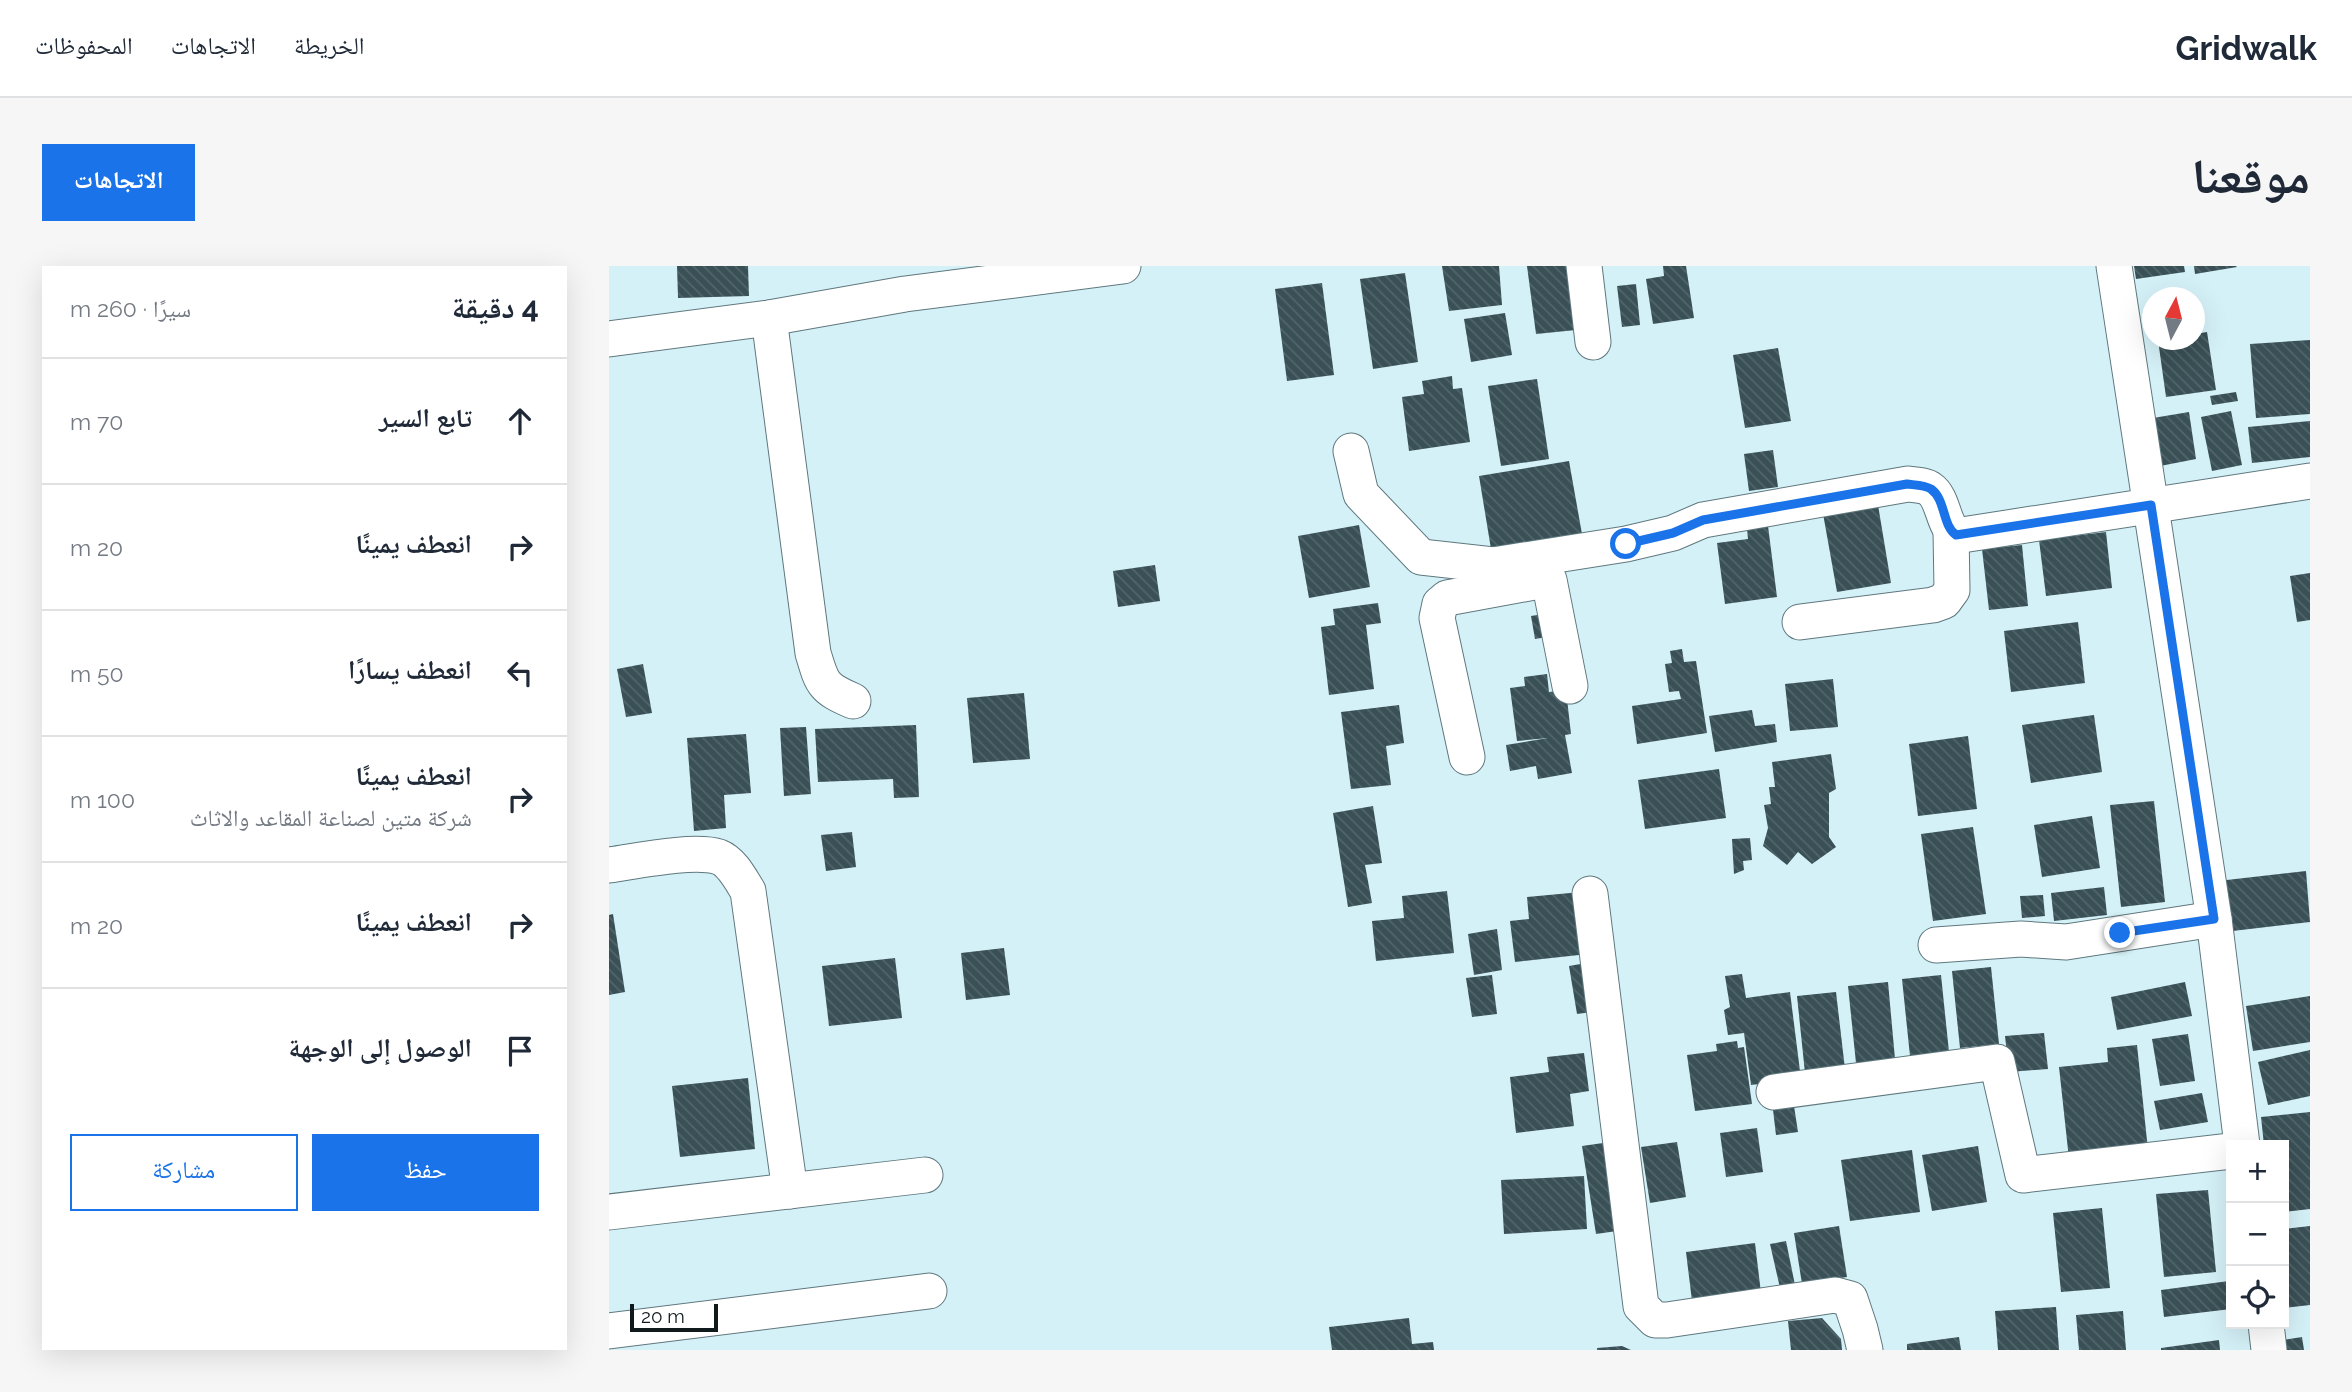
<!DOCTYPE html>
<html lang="ar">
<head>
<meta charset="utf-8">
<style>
  :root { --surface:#fff; --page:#f6f6f7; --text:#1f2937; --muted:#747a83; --line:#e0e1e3; --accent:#1a73e8 }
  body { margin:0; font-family:Raleway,"Noto Naskh Arabic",sans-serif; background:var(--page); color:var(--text); direction:rtl }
  .controls { position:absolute; right:21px; bottom:21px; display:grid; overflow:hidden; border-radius:0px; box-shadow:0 7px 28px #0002 }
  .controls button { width:63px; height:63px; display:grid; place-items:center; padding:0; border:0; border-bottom:2px solid var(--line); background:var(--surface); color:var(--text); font:35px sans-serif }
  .compass { position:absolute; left:1533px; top:21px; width:63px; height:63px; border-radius:50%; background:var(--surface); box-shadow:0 7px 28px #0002; rotate:7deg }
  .scale { position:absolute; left:21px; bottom:18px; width:88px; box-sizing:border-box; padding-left:7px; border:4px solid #101a1c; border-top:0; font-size:19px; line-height:24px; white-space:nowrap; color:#101a1c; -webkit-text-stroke:5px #fff; paint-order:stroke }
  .stop { position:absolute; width:21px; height:21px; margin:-16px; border:5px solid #1a73e8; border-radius:50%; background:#fff }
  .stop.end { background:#1a73e8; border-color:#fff; box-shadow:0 2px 7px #0008 }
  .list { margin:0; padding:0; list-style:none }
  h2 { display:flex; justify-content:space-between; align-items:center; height:91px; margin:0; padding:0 28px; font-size:30px }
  h2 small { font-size:23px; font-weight:400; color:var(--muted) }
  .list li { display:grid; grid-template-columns:46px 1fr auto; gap:21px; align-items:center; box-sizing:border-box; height:126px; padding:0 28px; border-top:2px solid var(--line) }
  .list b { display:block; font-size:26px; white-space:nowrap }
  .list p { margin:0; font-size:23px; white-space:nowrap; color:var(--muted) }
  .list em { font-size:23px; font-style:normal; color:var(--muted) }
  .actions { display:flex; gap:14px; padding:21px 28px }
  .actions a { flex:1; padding:16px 0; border:2px solid var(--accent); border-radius:0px; text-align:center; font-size:24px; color:var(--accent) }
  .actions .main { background:var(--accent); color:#fff }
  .icon { flex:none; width:38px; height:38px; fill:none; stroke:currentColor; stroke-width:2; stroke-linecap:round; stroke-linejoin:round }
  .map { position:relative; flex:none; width:1701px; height:1084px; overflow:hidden; direction:ltr; border-radius:0px }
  header { display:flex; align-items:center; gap:42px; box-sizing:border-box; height:98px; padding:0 35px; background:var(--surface); border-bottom:2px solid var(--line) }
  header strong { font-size:33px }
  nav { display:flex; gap:38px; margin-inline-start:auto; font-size:24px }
  .intro { display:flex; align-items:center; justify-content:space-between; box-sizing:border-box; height:168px; padding:0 42px }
  h1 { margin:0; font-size:49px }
  .button { padding:18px 32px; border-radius:0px; background:var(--accent); color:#fff; font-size:24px; font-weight:700 }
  main { display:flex; gap:42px; padding:0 42px }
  aside { flex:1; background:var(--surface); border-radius:0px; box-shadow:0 7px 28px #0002 }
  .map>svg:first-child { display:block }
  .building { fill:url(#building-back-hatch) }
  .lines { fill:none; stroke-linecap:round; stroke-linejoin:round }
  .minor-casing { stroke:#5f787e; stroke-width:37 }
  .minor { stroke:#fff; stroke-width:35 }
  .route { stroke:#1a73e8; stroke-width:9 }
</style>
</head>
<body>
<header>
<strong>Gridwalk</strong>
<nav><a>الخريطة</a><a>الاتجاهات</a><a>المحفوظات</a></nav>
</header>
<div class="intro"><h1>موقعنا</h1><a class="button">الاتجاهات</a></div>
<main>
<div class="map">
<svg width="1701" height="1084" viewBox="0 0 1701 1084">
  <defs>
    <pattern id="building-back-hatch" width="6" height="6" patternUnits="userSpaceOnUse" patternTransform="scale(1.75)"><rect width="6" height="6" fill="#395056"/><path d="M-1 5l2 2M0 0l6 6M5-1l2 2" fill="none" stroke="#52656a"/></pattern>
  </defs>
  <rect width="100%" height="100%" fill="#d5f1f8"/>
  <!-- building -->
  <g class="building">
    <path d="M 68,0 L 139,0 L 140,30 L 69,32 Z"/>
    <path d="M 833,0 L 890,0 L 893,39 L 840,45 Z"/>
    <path d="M 918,0 L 959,0 L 967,64 L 927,68 Z"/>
    <path d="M 1054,0 L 1077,0 L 1085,52 L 1044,58 L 1037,13 L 1055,10 Z"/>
    <path d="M 1525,0 L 1575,0 L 1576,6 L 1527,13 Z"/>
    <path d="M 1585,0 L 1627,0 L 1628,1 L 1586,8 Z"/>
    <path d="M 796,7 L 809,96 L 764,103 L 751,13 Z"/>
    <path d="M 713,17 L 725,109 L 678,115 L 666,23 Z"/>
    <path d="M 1027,18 L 1031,59 L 1013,61 L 1008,20 Z"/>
    <path d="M 896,47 L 903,89 L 862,96 L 855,53 Z"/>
    <path d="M 1598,66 L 1607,124 L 1557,131 L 1549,74 L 1586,74 L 1586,68 Z"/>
    <path d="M 1701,74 L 1701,148 L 1647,152 L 1641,78 Z"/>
    <path d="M 1169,82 L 1182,155 L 1136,162 L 1124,89 Z"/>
    <path d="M 843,110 L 844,123 L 853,122 L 861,176 L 800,185 L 793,131 L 815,128 L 813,115 Z"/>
    <path d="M 928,113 L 940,193 L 892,200 L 879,120 Z"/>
    <path d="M 1627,126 L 1629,135 L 1603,139 L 1601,130 Z"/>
    <path d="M 1622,145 L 1633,199 L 1603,205 L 1592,151 Z"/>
    <path d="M 1580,146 L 1587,193 L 1546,201 L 1538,153 Z"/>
    <path d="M 1701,155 L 1701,191 L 1643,197 L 1639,161 Z"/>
    <path d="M 1164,184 L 1169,221 L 1140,225 L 1135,188 Z"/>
    <path d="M 960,195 L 973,268 L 882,283 L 870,210 Z"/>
    <path d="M 1268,233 L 1282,317 L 1228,326 L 1213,242 Z"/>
    <path d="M 1158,252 L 1168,331 L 1116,338 L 1108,277 L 1139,273 L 1137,254 Z"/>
    <path d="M 750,259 L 761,321 L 700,332 L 689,270 Z"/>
    <path d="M 1497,266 L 1503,322 L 1437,330 L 1430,274 Z"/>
    <path d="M 1413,279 L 1419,340 L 1380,344 L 1373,283 Z"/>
    <path d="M 546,299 L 551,335 L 509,341 L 504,305 Z"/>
    <path d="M 1701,307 L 1701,354 L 1688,356 L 1681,310 Z"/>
    <path d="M 769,337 L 772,357 L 757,359 L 765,423 L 720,429 L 712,361 L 726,359 L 724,343 Z"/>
    <path d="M 940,347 L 944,370 L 926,373 L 922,350 Z"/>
    <path d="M 1469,356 L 1476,417 L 1402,426 L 1395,365 Z"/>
    <path d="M 1073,383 L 1075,396 L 1087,395 L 1098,467 L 1028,478 L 1023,440 L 1072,433 L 1070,425 L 1060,426 L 1056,398 L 1063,397 L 1061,385 Z"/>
    <path d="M 34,398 L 43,447 L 17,451 L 8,403 Z"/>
    <path d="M 938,408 L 940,426 L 957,424 L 962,468 L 956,469 L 963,507 L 929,513 L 927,500 L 901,505 L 897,479 L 939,472 L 908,475 L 901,422 L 916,420 L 915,411 Z"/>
    <path d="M 1224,413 L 1229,461 L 1181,465 L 1176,418 Z"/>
    <path d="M 415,427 L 421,493 L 364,497 L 358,432 Z"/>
    <path d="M 790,439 L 795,477 L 777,480 L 782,519 L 742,523 L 732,446 Z"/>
    <path d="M 1143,444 L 1146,460 L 1166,458 L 1168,476 L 1106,486 L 1100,450 Z"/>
    <path d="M 1485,449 L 1493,506 L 1422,517 L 1413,459 Z"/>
    <path d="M 307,459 L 310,531 L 285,532 L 284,513 L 209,516 L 206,463 Z"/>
    <path d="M 197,461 L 202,528 L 175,530 L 171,462 Z"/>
    <path d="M 137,468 L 142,527 L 115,529 L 117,562 L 85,565 L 78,472 Z"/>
    <path d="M 1359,470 L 1368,543 L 1309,550 L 1300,478 Z"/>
    <path d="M 1222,488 L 1227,523 L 1220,527 L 1220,571 L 1227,581 L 1203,598 L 1189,586 L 1178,599 L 1154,580 L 1159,562 L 1155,539 L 1162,538 L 1160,521 L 1166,521 L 1163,496 Z"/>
    <path d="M 1110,503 L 1117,552 L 1036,563 L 1029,514 Z"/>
    <path d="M 1545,535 L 1556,636 L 1512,641 L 1501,539 Z"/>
    <path d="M 764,540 L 773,597 L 756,599 L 763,637 L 739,641 L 724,547 Z"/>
    <path d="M 1483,550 L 1491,602 L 1433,611 L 1425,559 Z"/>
    <path d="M 1364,561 L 1377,648 L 1324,655 L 1312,568 Z"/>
    <path d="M 243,566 L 247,601 L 217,605 L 212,569 Z"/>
    <path d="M 1141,572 L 1143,594 L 1134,595 L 1135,604 L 1125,608 L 1123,573 Z"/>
    <path d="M 1697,605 L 1701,656 L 1615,666 L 1609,615 Z"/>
    <path d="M 1495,621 L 1498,649 L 1445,655 L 1442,627 Z"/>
    <path d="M 838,625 L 845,687 L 767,695 L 763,655 L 795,652 L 793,630 Z"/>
    <path d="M 972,626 L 979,688 L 906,696 L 901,655 L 920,653 L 918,631 Z"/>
    <path d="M 1434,629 L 1436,650 L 1413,652 L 1411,630 Z"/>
    <path d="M 4,648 L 16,726 L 0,729 L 0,649 Z"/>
    <path d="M 888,663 L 893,704 L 865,709 L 859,668 Z"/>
    <path d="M 395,682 L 401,729 L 357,734 L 352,687 Z"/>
    <path d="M 286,692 L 293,752 L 220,760 L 213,700 Z"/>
    <path d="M 983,696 L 990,745 L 968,748 L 960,700 Z"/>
    <path d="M 1382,701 L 1390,778 L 1351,782 L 1343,705 Z"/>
    <path d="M 1133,708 L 1137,732 L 1181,726 L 1192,813 L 1142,819 L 1135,767 L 1119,769 L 1115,744 L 1121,741 L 1116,710 Z"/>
    <path d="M 883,709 L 888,748 L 863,751 L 857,712 Z"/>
    <path d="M 1332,709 L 1340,786 L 1301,790 L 1293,713 Z"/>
    <path d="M 1279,716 L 1286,793 L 1247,797 L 1239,720 Z"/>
    <path d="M 1576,716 L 1583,750 L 1508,764 L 1502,731 Z"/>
    <path d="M 1227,726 L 1236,803 L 1196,807 L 1188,730 Z"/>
    <path d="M 1701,730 L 1701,776 L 1644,785 L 1637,740 Z"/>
    <path d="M 1435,767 L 1439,803 L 1400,806 L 1396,770 Z"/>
    <path d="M 1579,768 L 1586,815 L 1551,820 L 1543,773 Z"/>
    <path d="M 1128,775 L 1129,782 L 1135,781 L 1143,838 L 1086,845 L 1078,789 L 1108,785 L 1107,778 Z"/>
    <path d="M 1528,779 L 1539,884 L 1460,893 L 1450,801 L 1499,796 L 1498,782 Z"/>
    <path d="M 1701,784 L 1701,830 L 1659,839 L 1649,796 Z"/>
    <path d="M 975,787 L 980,825 L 961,828 L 965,860 L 907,867 L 901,811 L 940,806 L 938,791 Z"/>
    <path d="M 139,812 L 146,883 L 71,891 L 63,820 Z"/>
    <path d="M 1593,827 L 1599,856 L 1551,864 L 1545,835 Z"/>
    <path d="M 1185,840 L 1189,866 L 1167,869 L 1164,844 Z"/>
    <path d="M 1701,846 L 1701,943 L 1675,946 L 1675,879 L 1655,879 L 1652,851 Z"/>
    <path d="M 1148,862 L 1154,906 L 1117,911 L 1111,867 Z"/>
    <path d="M 1001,876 L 1015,964 L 987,968 L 973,880 Z"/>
    <path d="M 1068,876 L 1077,931 L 1041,937 L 1032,881 Z"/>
    <path d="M 1369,880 L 1378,936 L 1323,945 L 1313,889 Z"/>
    <path d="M 1303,884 L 1311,946 L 1241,955 L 1232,894 Z"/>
    <path d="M 975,910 L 978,963 L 895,968 L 892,914 Z"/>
    <path d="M 1599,924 L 1607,1006 L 1555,1011 L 1547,928 Z"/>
    <path d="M 1493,942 L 1501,1022 L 1452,1026 L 1444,947 Z"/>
    <path d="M 1230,960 L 1238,1011 L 1193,1018 L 1185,967 Z"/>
    <path d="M 1701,960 L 1701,1039 L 1675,1042 L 1675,963 Z"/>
    <path d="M 1177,975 L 1186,1019 L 1171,1022 L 1161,978 Z"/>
    <path d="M 1146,977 L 1152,1027 L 1083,1035 L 1077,986 Z"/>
    <path d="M 1620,1015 L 1622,1043 L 1555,1051 L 1552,1024 Z"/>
    <path d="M 1447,1041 L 1450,1084 L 1389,1084 L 1386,1045 Z"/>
    <path d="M 1514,1045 L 1517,1084 L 1470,1084 L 1467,1049 Z"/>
    <path d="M 800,1052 L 803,1078 L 824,1076 L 825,1084 L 723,1084 L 720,1061 Z"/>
    <path d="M 1213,1052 L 1232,1073 L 1233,1084 L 1182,1084 L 1179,1055 Z"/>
    <path d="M 1350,1071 L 1352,1084 L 1298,1084 L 1298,1078 Z"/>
    <path d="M 1693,1071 L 1695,1084 L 1668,1084 L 1667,1075 Z"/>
    <path d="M 1610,1074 L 1611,1084 L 1552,1084 L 1552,1082 Z"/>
    <path d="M 1013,1080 L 1022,1084 L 988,1084 L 988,1082 Z"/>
  </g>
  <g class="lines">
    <defs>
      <g id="minor">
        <path d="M 975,0 L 984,76"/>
        <path d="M 1505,0 L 1605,653 L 1633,879"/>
        <path d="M 160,52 L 204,387 C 213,417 213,422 244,435"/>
        <path d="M 0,73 L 160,52 L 296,28 L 514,0"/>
        <path d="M 742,185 L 752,228 L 812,291 L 884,299 L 1017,278 L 1064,267 L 1094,254 L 1299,218 C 1305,219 1316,219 1321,223 C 1337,234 1333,268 1353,269 L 1701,215"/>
        <path d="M 940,314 L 961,420"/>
        <path d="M 1191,356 L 1324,339 L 1335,335 L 1343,324 L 1342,265"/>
        <path d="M 858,491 L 828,352 L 831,338 L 838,332 L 936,314"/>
        <path d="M 0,599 C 28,595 85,583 110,591 C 123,596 132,614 139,625 L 181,925"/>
        <path d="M 981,628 L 1032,1040 L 1046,1054 L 1058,1054 L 1226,1029 L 1241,1033 L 1251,1063 L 1256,1084"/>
        <path d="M 1327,679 L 1412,673 L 1457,676 L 1605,653"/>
        <path d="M 1165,826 L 1388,796 L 1414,909 L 1622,885"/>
        <path d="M 0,946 L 316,909"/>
        <path d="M 1657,1058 L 1660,1084"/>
        <path d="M 0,1065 L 320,1025"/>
      </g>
    </defs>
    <!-- minor casing -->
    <use href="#minor" class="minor-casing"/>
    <!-- minor -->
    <use href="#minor" class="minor"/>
  </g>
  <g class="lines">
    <!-- route -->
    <path class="route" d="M 1017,278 L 1064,267 L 1094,254 L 1298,218 C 1305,219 1316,219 1322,223 C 1337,234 1333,259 1347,269 L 1542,239 L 1605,653 L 1511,667"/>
  </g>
</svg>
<div class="controls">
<button>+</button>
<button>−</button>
<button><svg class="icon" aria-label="locate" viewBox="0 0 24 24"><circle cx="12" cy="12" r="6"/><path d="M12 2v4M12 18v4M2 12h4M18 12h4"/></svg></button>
</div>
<svg class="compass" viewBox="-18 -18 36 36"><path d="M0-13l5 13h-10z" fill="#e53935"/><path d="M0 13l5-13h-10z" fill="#747a83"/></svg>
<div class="scale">20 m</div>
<div class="stop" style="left:1017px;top:278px"></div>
<div class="stop end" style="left:1511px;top:667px"></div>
</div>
<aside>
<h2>4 دقيقة<small>سيرًا · 260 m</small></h2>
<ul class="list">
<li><svg class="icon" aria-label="ahead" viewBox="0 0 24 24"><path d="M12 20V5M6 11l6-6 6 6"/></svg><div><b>تابع السير</b></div><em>70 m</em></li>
<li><svg class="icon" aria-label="right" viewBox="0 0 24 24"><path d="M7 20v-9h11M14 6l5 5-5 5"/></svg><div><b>انعطف يمينًا</b></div><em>20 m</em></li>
<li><svg class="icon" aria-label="left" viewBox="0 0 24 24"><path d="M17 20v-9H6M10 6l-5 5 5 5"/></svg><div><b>انعطف يسارًا</b></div><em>50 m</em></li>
<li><svg class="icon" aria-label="right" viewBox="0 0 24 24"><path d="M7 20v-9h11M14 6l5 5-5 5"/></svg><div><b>انعطف يمينًا</b><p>شركة متين لصناعة المقاعد والاثاث</p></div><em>100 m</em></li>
<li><svg class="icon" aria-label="right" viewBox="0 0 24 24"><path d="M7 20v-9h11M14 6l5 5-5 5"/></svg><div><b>انعطف يمينًا</b></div><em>20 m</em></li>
<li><svg class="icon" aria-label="arrive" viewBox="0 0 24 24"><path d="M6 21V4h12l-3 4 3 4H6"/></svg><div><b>الوصول إلى الوجهة</b></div></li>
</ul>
<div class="actions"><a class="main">حفظ</a><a>مشاركة</a></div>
</aside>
</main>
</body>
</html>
